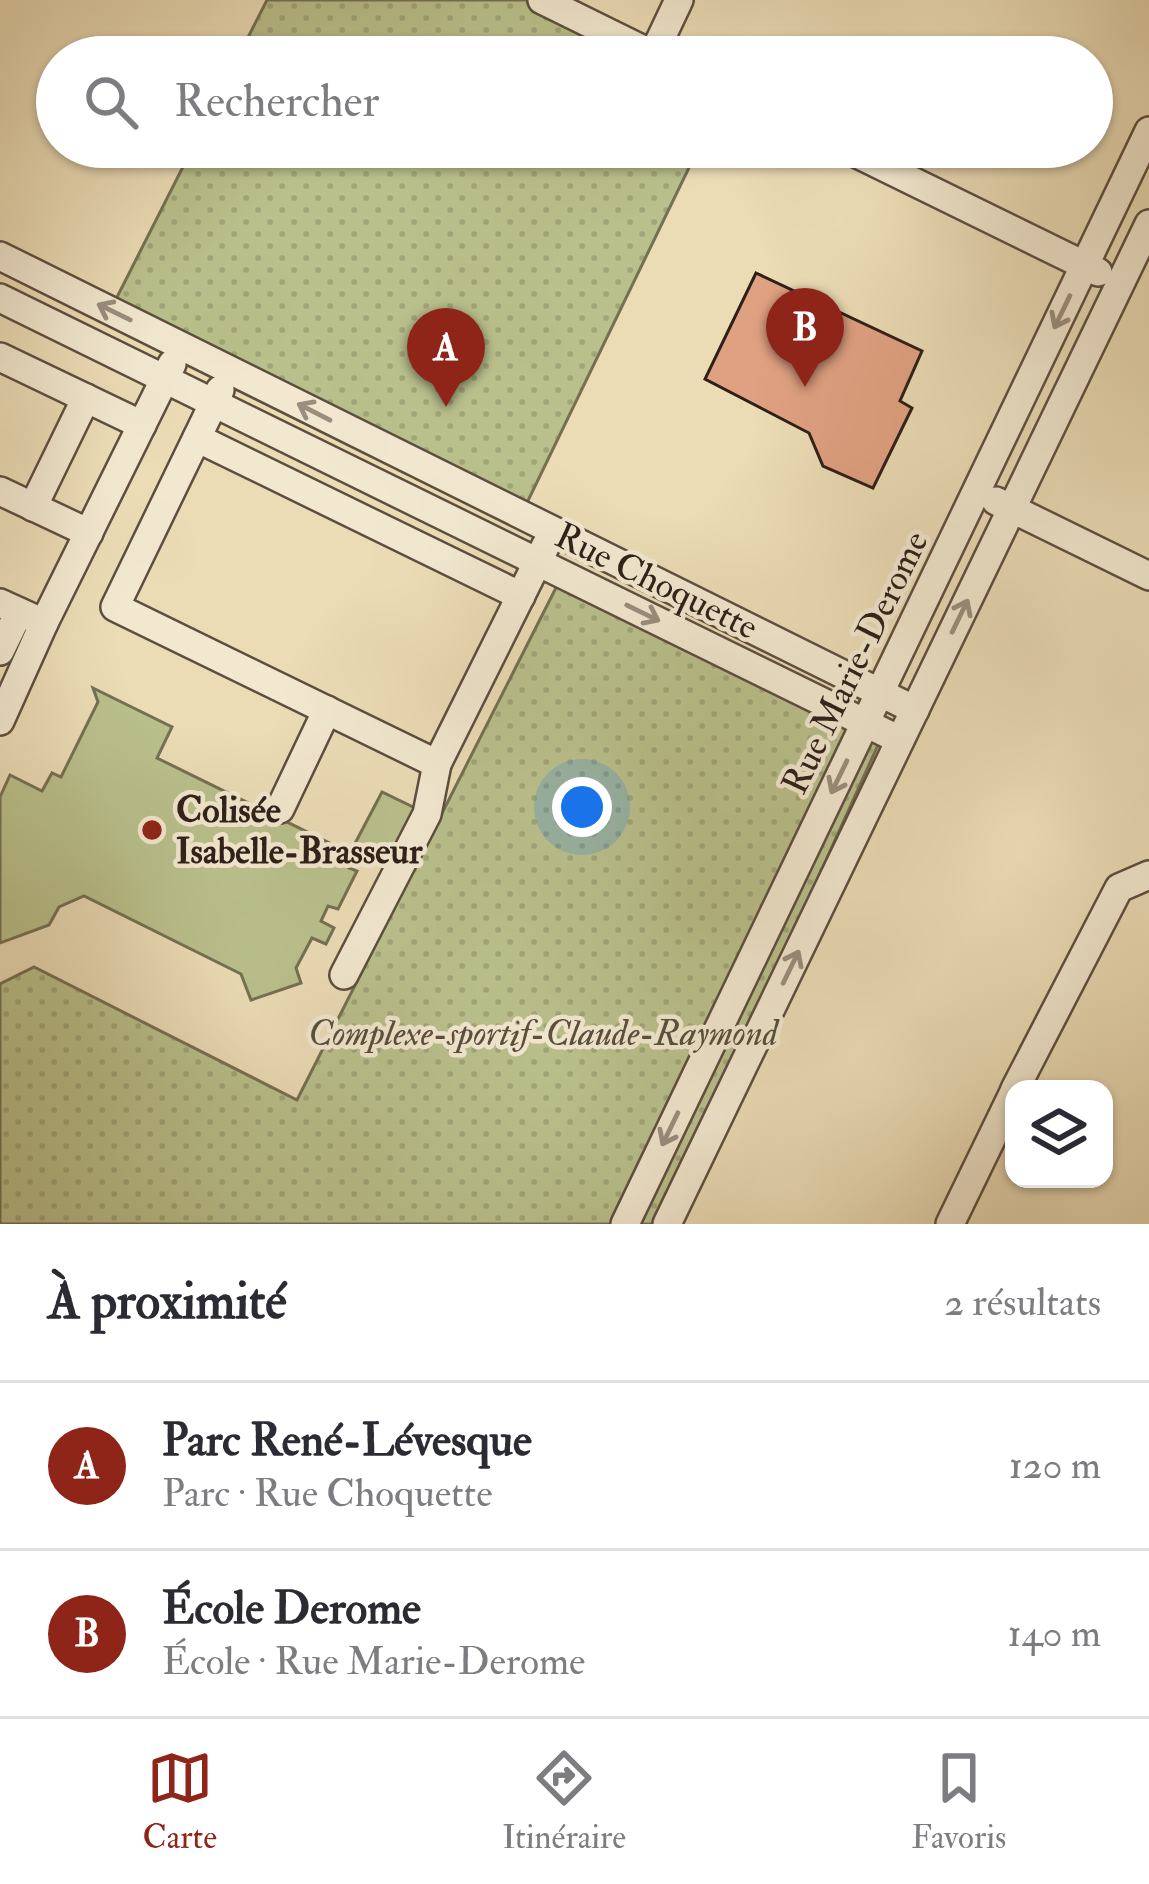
<!DOCTYPE html>
<html lang="fr">
<head>
<meta charset="utf-8">
<style>
  :root { --surface:#fff; --page:#f7f7f7; --text:#2b2b33; --muted:#7c7c81; --line:#e1e1e2; --accent:#8f2418 }
  body { margin:0; font-family:"IM FELL Double Pica",serif; background:var(--page); color:var(--text) }
  .controls { position:absolute; right:36px; bottom:36px; display:grid; overflow:hidden; border-radius:24px; box-shadow:0 3px 9px #0004 }
  .controls button { width:108px; height:108px; display:grid; place-items:center; padding:0; border:0; border-bottom:3px solid var(--line); background:var(--surface); color:var(--text); font:60px sans-serif }
  .you { position:absolute; left:582px; top:807px; width:42px; height:42px; margin:-30px; border:9px solid #fff; border-radius:50%; background:#1a73e8; box-shadow:0 0 0 18px #1a73e833 }
  .badge { display:grid; place-items:center; width:78px; height:78px; border-radius:50%; background:var(--accent); color:#fff; font-size:39px; font-weight:700 }
  .pin { position:absolute; translate:-50% -99px; filter:drop-shadow(0 3px 6px #0008) }
  .pin::after { content:''; position:absolute; top:63px; width:42px; height:36px; background:inherit; clip-path:polygon(0 0,100% 0,50% 100%) }
  .list { margin:0; padding:0; list-style:none }
  h2 { display:flex; justify-content:space-between; align-items:center; height:156px; margin:0; padding:0 48px; font-size:51px }
  h2 small { font-size:39px; font-weight:400; color:var(--muted) }
  .list li { display:grid; grid-template-columns:78px 1fr auto; gap:36px; align-items:center; box-sizing:border-box; height:168px; padding:0 48px; border-top:3px solid var(--line) }
  .list b { display:block; font-size:45px; white-space:nowrap }
  .list p { margin:0; font-size:39px; white-space:nowrap; color:var(--muted) }
  .list em { font-size:39px; font-style:normal; color:var(--muted) }
  .icon { flex:none; width:66px; height:66px; fill:none; stroke:currentColor; stroke-width:2; stroke-linecap:round; stroke-linejoin:round }
  .map { position:relative; flex:none; width:1149px; height:1224px; overflow:hidden }
  .search { position:absolute; background:var(--surface); box-shadow:0 3px 9px #0004; left:36px; right:36px; top:36px; height:132px; display:flex; align-items:center; gap:30px; box-sizing:border-box; padding:0 42px; border-radius:66px; color:var(--muted); font-size:45px }
  .sheet { height:492px; background:var(--surface) }
  nav { display:flex; justify-content:space-around; align-items:center; box-sizing:border-box; height:168px; border-top:3px solid var(--line); background:var(--surface); font-size:33px; color:var(--muted) }
  nav a { display:grid; justify-items:center; gap:6px }
  nav .on { color:var(--accent) }
  .map>svg:first-child { display:block }
  .grass { fill:#b9c08c; stroke:#747052; stroke-width:3 }
  .park { fill:url(#park-dots); stroke:#747052; stroke-width:3 }
  .building { fill:#e0a182; stroke:#2e1f19; stroke-width:3 }
  .lines { fill:none; stroke-linecap:round; stroke-linejoin:round }
  .minor-casing { stroke:#5d4e40; stroke-width:32 }
  .minor { stroke:#f2e8d0; stroke-width:27 }
  .oneway { stroke:#9a8e7e }
  .poi-dot { fill:#8f2418; stroke:#f2e8d0; stroke-width:4.5 }
  .labels { text-anchor:middle; stroke-width:9; stroke-linejoin:round; paint-order:stroke }
  .street-label { font-size:36px; fill:#2e1f19; stroke:#f2e8d0 }
  .poi-label { font-size:36px; font-weight:bold; fill:#2e1f19; stroke:#f2e8d0; text-anchor:start }
  .park-label { font-size:36px; font-style:italic; fill:#584f3c; stroke:#f2e8d0 }
</style>
</head>
<body>
<div class="map">
<svg width="1149" height="1224" viewBox="0 0 1149 1224">
  <defs>
    <pattern id="park-dots" width="8" height="8" patternUnits="userSpaceOnUse" patternTransform="scale(3)"><rect width="8" height="8" fill="#b9c08c"/><path d="M2 2h.1M6 6h.1" fill="none" stroke="#9fa578" stroke-width="1.8" stroke-linecap="round"/></pattern>
  </defs>
  <rect width="100%" height="100%" fill="#ebdcb6"/>
  <filter id="stains"><feTurbulence type="fractalNoise" baseFrequency=".00167" numOctaves="4"/><feColorMatrix values="0 0 0 0 .2 0 0 0 0 .09 0 0 0 0 .02 0 0 0 .5 -.17"/></filter>
  <radialGradient id="worn" r=".72"><stop offset=".6" stop-color="#630" stop-opacity="0"/><stop offset="1" stop-color="#630" stop-opacity=".3"/></radialGradient>
  <!-- grass -->
  <path class="grass" d="M 93,688 L 172,727 L 157,758 L 350,853 L 382,792 L 417,809 L 391,863 L 364,850 L 356,865 L 351,864 L 349,868 L 357,871 L 338,909 L 328,906 L 321,921 L 334,928 L 326,944 L 312,938 L 296,968 L 301,983 L 251,1000 L 241,974 L 84,896 L 59,907 L 49,925 L 0,943 L 0,797 L 10,775 L 42,791 L 52,773 L 61,777 L 98,702 Z"/>
  <!-- park -->
  <g class="park">
    <path d="M 267,0 L 543,0 L 659,57 L 238,57 Z"/>
    <path d="M 193,147 L 699,147 L 524,509 L 113,305 Z"/>
    <path d="M 567,566 L 887,725 L 662,1224 L 0,1224 L 0,984 L 34,967 L 297,1100 Z"/>
  </g>
  <!-- building -->
  <path class="building" d="M 756,273 L 922,351 L 900,401 L 912,408 L 873,488 L 823,466 L 809,433 L 705,379 Z"/>
  <g class="lines">
    <defs>
      <g id="minor">
        <path d="M 542,0 L 658,57"/>
        <path d="M 653,55 L 679,0"/>
        <path d="M 843,147 L 1098,272"/>
        <path d="M 0,256 L 915,710"/>
        <path d="M 0,298 L 900,740"/>
        <path d="M 0,357 L 142,425"/>
        <path d="M 220,390 L 115,607 L 437,764 L 546,545"/>
        <path d="M 197,438 L 521,596"/>
        <path d="M 0,491 L 89,533"/>
        <path d="M 996,501 L 1149,576"/>
        <path d="M 33,507 L 86,398"/>
        <path d="M 0,603 L 44,623 L 172,364"/>
        <path d="M 0,651 L 19,612"/>
        <path d="M 0,721 L 44,623"/>
        <path d="M 280,809 L 327,710"/>
        <path d="M 344,975 L 427,814 L 437,764"/>
        <path d="M 1015,1089 L 1119,888 L 1149,875"/>
        <path d="M 625,1224 L 1149,131"/>
        <path d="M 667,1224 L 1149,224"/>
        <path d="M 950,1224 L 1014,1092"/>
      </g>
    </defs>
    <!-- minor casing -->
    <use href="#minor" class="minor-casing"/>
    <!-- minor -->
    <use href="#minor" class="minor"/>
  </g>
  <!-- one-way arrows -->
  <defs><path id="oneway-shaft" d="M-6 0H5M1.5-3L5.5 0L1.5 3" fill="none" stroke-width="1.6" stroke-linecap="round" stroke-linejoin="round" transform="scale(3)"/></defs>
  <g class="oneway">
    <use href="#oneway-shaft" transform="translate(114 312) rotate(-154)"/>
    <use href="#oneway-shaft" transform="translate(1062 312) rotate(116)"/>
    <use href="#oneway-shaft" transform="translate(314 412) rotate(-153)"/>
    <use href="#oneway-shaft" transform="translate(643 613) rotate(26)"/>
    <use href="#oneway-shaft" transform="translate(960 616) rotate(-64)"/>
    <use href="#oneway-shaft" transform="translate(839 777) rotate(116)"/>
    <use href="#oneway-shaft" transform="translate(791 967) rotate(-64)"/>
    <use href="#oneway-shaft" transform="translate(670 1129) rotate(116)"/>
  </g>
  <!-- markers -->
  <circle class="poi-dot" cx="152" cy="830" r="12"/>
  <g class="labels">
    <!-- street labels -->
    <g class="street-label">
      <text transform="translate(657 580) rotate(26)" y="13">Rue Choquette</text>
      <text transform="translate(854 662) rotate(-64)" y="13">Rue Marie-Derome</text>
    </g>
    <!-- poi labels -->
    <g class="poi-label">
      <text x="176" y="822">Colisée<tspan x="176" dy="41">Isabelle-Brasseur</tspan></text>
    </g>
    <!-- park labels -->
    <g class="park-label">
      <text x="543" y="1045">Complexe-sportif-Claude-Raymond</text>
    </g>
  </g>
  <rect width="100%" height="100%" filter="url(#stains)"/>
  <rect width="100%" height="100%" fill="url(#worn)"/>
</svg>
<div class="controls">
<button><svg class="icon" aria-label="layers" viewBox="0 0 24 24"><path d="M12 4l9 5-9 5-9-5zM3 14l9 5 9-5"/></svg></button>
</div>
<div class="you"></div>
<div class="pin badge" style="left:446px;top:407px">A</div>
<div class="pin badge" style="left:805px;top:387px">B</div>
<div class="search"><svg class="icon" aria-label="search" viewBox="0 0 24 24"><circle cx="10" cy="10" r="6"/><path d="M15 15l6 6"/></svg>Rechercher</div>
</div>
<section class="sheet">
<h2>À proximité<small>2 résultats</small></h2>
<ul class="list">
<li><span class="badge">A</span><div><b>Parc René-Lévesque</b><p>Parc · Rue Choquette</p></div><em>120 m</em></li>
<li><span class="badge">B</span><div><b>École Derome</b><p>École · Rue Marie-Derome</p></div><em>140 m</em></li>
</ul>
</section>
<nav>
<a class="on"><svg class="icon" aria-label="map" viewBox="0 0 24 24"><path d="M3 6l6-2 6 2 6-2v14l-6 2-6-2-6 2zM9 4v14M15 6v14"/></svg>Carte</a>
<a><svg class="icon" aria-label="directions" viewBox="0 0 24 24"><path d="M12 3l9 9-9 9-9-9zM9 14v-3h6M13 9l2 2-2 2"/></svg>Itinéraire</a>
<a><svg class="icon" aria-label="saved" viewBox="0 0 24 24"><path d="M7 4h10v16l-5-4-5 4z"/></svg>Favoris</a>
</nav>
</body>
</html>
